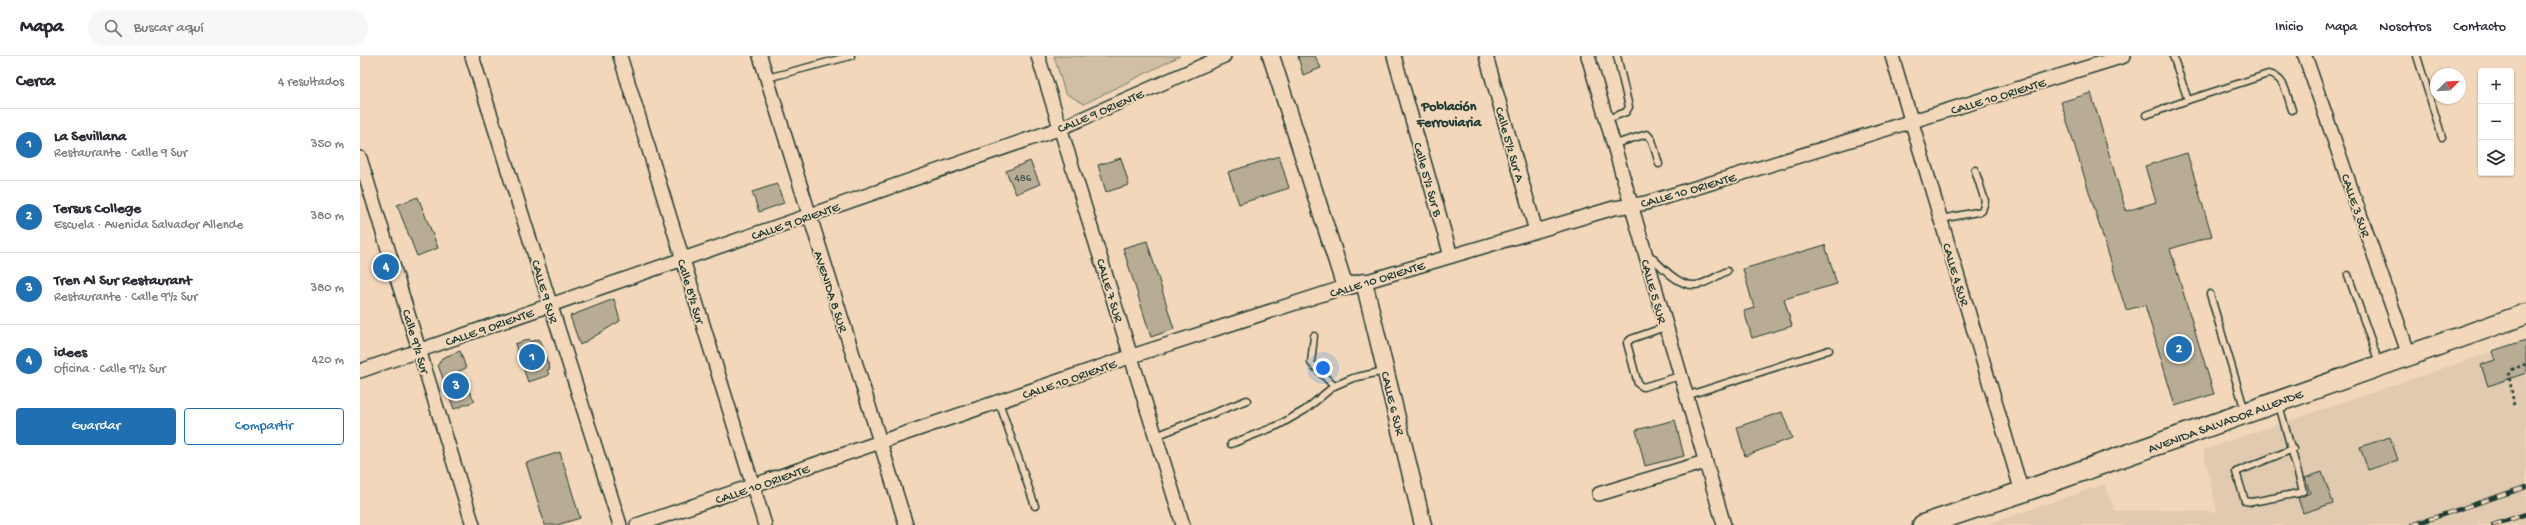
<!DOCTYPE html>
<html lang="es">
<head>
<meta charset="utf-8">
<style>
  :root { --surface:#fff; --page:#f7f7f7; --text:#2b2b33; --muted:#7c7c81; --line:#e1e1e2; --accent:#1f6fb2 }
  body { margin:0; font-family:"Gochi Hand",sans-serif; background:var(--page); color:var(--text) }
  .controls { position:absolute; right:12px; top:12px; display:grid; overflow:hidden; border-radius:4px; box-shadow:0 1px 3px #0004 }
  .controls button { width:36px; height:36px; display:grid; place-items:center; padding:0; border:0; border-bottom:1px solid var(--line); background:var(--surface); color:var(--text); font:20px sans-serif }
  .compass { position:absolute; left:2070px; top:12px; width:36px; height:36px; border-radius:50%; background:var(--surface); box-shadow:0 1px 3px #0004; rotate:66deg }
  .you { position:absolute; left:963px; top:312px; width:14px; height:14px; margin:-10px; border:3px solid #fff; border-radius:50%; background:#1a73e8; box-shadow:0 0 0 6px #1a73e833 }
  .badge { display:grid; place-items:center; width:26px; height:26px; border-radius:50%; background:var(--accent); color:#fff; font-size:13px; font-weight:700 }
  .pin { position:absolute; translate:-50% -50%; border:2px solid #fff; box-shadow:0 1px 4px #0006 }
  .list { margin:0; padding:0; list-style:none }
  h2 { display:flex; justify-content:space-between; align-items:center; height:52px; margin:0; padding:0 16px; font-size:17px }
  h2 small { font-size:13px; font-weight:400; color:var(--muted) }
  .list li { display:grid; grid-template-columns:26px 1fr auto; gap:12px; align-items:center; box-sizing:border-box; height:72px; padding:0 16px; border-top:1px solid var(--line) }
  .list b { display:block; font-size:15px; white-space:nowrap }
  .list p { margin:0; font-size:13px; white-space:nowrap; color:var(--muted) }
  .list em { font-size:13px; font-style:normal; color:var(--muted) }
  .actions { display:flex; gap:8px; padding:12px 16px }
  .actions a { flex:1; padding:9px 0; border:1px solid var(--accent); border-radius:4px; text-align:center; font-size:14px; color:var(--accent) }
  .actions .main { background:var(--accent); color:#fff }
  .icon { flex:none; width:22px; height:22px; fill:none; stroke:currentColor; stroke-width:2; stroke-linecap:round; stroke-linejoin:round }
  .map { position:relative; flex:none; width:2166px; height:469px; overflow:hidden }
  header { display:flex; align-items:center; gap:24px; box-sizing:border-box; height:56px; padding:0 20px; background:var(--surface); border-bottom:1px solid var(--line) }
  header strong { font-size:19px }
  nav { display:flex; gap:22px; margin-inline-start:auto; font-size:14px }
  .search { width:280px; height:36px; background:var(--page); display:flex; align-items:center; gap:10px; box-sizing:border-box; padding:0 14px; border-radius:22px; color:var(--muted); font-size:15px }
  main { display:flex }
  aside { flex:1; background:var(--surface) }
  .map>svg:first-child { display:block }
  .built { fill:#e1caaf }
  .green { fill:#d1bea4; stroke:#787e6c }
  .building { fill:#b8ac95; stroke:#1f3d34 }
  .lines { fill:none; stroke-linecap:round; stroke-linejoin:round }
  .service-casing { stroke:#1f3d34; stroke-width:9 }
  .minor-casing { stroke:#1f3d34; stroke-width:16 }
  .tertiary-casing { stroke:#1f3d34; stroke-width:19 }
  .primary-casing { stroke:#1f3d34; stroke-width:23 }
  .path { stroke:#1f3d34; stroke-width:2.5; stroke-dasharray:3 3; stroke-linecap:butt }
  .service { stroke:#f3d7ba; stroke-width:6 }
  .minor { stroke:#f3d7ba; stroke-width:13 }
  .tertiary { stroke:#f3d7ba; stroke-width:16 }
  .primary { stroke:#f3d7ba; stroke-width:20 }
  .rail-casing { stroke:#1f3d34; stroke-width:4.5 }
  .rail { stroke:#f3d7ba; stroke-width:3; stroke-dasharray:9; stroke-linecap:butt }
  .labels { text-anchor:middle; stroke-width:3.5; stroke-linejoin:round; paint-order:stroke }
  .number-label { font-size:11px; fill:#45594c }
  .street-label { font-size:13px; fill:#1f3d34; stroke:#f3d7ba }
  .neighbourhood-label { font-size:14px; font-weight:bold; fill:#1f3d34; stroke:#f3d7ba }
</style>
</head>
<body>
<header>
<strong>Mapa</strong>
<div class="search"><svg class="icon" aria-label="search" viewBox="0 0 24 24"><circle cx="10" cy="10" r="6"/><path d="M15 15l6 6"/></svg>Buscar aquí</div>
<nav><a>Inicio</a><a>Mapa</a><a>Nosotros</a><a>Contacto</a></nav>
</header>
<main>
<aside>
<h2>Cerca<small>4 resultados</small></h2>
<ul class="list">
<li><span class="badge">1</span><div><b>La Sevillana</b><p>Restaurante · Calle 9 Sur</p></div><em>350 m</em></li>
<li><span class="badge">2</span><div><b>Tersus College</b><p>Escuela · Avenida Salvador Allende</p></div><em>380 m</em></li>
<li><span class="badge">3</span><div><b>Tren Al Sur Restaurant</b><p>Restaurante · Calle 9½ Sur</p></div><em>380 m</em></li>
<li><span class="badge">4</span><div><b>idees</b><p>Oficina · Calle 9½ Sur</p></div><em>420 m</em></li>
</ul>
<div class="actions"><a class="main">Guardar</a><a>Compartir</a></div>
</aside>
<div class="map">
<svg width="2166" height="469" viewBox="0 0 2166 469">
  <rect width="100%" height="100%" fill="#f3d7ba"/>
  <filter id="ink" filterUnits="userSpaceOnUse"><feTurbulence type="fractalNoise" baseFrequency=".025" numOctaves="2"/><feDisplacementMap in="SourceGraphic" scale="8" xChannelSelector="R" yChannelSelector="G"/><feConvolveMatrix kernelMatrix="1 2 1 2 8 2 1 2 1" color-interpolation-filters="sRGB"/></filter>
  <g filter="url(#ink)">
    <!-- built -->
    <path class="built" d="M 2166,284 L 2166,469 L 1625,469 L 1745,428 L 1755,455 L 1807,454 L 1857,456 L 1843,394 Z"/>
    <!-- green -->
    <path class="green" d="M 694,0 L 820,0 L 724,48 L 705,37 Z"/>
    <!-- building -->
    <g class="building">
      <path d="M 938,0 L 955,0 L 961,12 L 943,19 Z"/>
      <path d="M 1731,37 L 1766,155 L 1796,146 L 1785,110 L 1827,97 L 1852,180 L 1810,193 L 1854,338 L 1815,350 L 1785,249 L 1766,254 L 1701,46 Z"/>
      <path d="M 919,100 L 929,132 L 879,148 L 868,116 Z"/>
      <path d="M 761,102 L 769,129 L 746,136 L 738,109 Z"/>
      <path d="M 670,105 L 680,128 L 656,138 L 646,115 Z"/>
      <path d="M 417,128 L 424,147 L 399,156 L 392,136 Z"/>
      <path d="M 58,141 L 78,192 L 57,200 L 37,149 Z"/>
      <path d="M 787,185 L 814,273 L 791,281 L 763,192 Z"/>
      <path d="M 1465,189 L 1477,228 L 1424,243 L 1432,270 L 1392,282 L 1384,255 L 1394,252 L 1383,213 Z"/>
      <path d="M 254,243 L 260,265 L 220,289 L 210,260 Z"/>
      <path d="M 169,283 L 170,286 L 179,283 L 190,313 L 187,314 L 189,319 L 168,326 L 155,288 Z"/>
      <path d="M 2166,284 L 2166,317 L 2128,330 L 2121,309 L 2135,304 L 2132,295 Z"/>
      <path d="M 100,295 L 106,312 L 97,316 L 115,345 L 94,353 L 78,309 L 82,302 Z"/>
      <path d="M 1422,356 L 1432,382 L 1385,400 L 1377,371 Z"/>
      <path d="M 1315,364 L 1324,400 L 1285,410 L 1276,374 Z"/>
      <path d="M 2030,381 L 2038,404 L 2008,414 L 2000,391 Z"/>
      <path d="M 200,396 L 220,462 L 197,469 L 185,469 L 166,407 Z"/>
      <path d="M 1962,416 L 1973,447 L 1943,457 L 1938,442 L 1950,437 L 1945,422 Z"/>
    </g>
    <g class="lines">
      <defs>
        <g id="service">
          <path d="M 1813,0 L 1828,44 L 1908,18 C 1925,20 1927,40 1932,54"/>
          <path d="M 2057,0 L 2082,81"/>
          <path d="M 407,22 L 491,0"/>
          <path d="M 1786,59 L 1828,44"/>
          <path d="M 1245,64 L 1266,56 L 1269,51 L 1257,0"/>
          <path d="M 1252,89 L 1287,78 L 1292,84 L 1299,108"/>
          <path d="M 1581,163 L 1622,155 L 1625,145 L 1615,114"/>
          <path d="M 1287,197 C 1300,208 1317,231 1336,229 C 1346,228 1358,219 1367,215"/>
          <path d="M 1988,219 L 2019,307"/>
          <path d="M 1850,238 L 1885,355"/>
          <path d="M 1305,271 L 1271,283 L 1267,287 L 1278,328 L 1283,331 L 1320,320"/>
          <path d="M 954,280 L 951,307 L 974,330"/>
          <path d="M 1326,340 L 1469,294"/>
          <path d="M 639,346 L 675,450"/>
          <path d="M 1919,349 L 1943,435 L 1939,437 L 1892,446 L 1885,445 L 1876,416 L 1933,393"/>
          <path d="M 796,380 L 887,344"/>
          <path d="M 871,388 L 919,369 L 945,354 L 974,330 L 993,322 L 1024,315"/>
        </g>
        <g id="minor">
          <path d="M 112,0 L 260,469"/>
          <path d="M 260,0 L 405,469"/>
          <path d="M 400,0 L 546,469"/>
          <path d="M 678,0 L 823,469"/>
          <path d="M 1034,0 L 1091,200"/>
          <path d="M 1126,0 L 1176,175"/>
          <path d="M 1228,0 L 1364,469"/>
          <path d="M 1532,0 L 1662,436"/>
          <path d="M 1945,0 L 2049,299"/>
          <path d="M 0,102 L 113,469"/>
          <path d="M 1004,226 L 1254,152 L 1286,147 L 1764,0"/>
          <path d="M 0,315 L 701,72 L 864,0"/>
          <path d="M 1239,438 L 1345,406"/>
          <path d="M 277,469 L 772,300 L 985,231"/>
        </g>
        <path id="tertiary" d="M 911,0 L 985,231 L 1004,226 L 1063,469"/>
        <path id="primary" d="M 1563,469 L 1662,436 L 2166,258"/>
      </defs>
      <!-- service casing -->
      <use href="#service" class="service-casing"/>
      <!-- minor casing -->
      <use href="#minor" class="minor-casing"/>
      <!-- tertiary casing -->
      <use href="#tertiary" class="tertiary-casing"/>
      <!-- primary casing -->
      <use href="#primary" class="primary-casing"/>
      <!-- path -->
      <path class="path" d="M 2154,349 L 2149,319 L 2153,313 L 2166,308"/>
      <!-- service -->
      <use href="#service" class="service"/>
      <!-- minor -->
      <use href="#minor" class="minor"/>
      <!-- tertiary -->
      <use href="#tertiary" class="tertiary"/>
      <!-- primary -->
      <use href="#primary" class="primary"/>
      <defs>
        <g id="rail">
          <path d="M 2052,469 L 2166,431"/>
          <path d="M 2133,469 L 2166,458"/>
        </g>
      </defs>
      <!-- rail casing -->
      <use href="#rail" class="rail-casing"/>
      <!-- rail -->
      <use href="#rail" class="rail"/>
    </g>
  </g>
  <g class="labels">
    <!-- number labels -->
    <g class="number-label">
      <text x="663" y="125">486</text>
    </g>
    <!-- street labels -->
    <g class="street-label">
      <text transform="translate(1638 39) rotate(-17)" y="5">CALLE 10 ORIENTE</text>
      <text transform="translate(740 54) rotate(-23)" y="5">CALLE 9 ORIENTE</text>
      <text transform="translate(1151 88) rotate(74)" y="5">Calle 5½ Sur A</text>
      <text transform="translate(1069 123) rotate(74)" y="5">Calle 5½ Sur B</text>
      <text transform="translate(1328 133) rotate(-16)" y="5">CALLE 10 ORIENTE</text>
      <text transform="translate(1997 149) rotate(71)" y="5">CALLE 3 SUR</text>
      <text transform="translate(435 164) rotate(-19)" y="5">CALLE 9 ORIENTE</text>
      <text transform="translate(1597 218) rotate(73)" y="5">CALLE 4 SUR</text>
      <text transform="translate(1017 222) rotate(-17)" y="5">CALLE 10 ORIENTE</text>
      <text transform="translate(751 234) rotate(73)" y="5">CALLE 7 SUR</text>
      <text transform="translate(186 235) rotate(73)" y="5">CALLE 9 SUR</text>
      <text transform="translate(332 235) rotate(73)" y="5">Calle 8½ Sur</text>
      <text transform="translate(472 235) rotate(72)" y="5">AVENIDA 8 SUR</text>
      <text transform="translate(1295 235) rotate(74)" y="5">CALLE 5 SUR</text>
      <text transform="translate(129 270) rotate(-19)" y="5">CALLE 9 ORIENTE</text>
      <text transform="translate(57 285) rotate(73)" y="5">Calle 9½ Sur</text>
      <text transform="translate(709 322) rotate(-19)" y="5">CALLE 10 ORIENTE</text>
      <text transform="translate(1034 347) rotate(76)" y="5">CALLE 6 SUR</text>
      <text transform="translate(1865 364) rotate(-20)" y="5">AVENIDA SALVADOR ALLENDE</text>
      <text transform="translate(402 427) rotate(-19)" y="5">CALLE 10 ORIENTE</text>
    </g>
    <!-- neighbourhood labels -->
    <g class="neighbourhood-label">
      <text x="1089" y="54">Población<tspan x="1089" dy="16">Ferroviaria</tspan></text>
    </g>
  </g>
</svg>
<div class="controls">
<button>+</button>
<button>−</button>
<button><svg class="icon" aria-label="layers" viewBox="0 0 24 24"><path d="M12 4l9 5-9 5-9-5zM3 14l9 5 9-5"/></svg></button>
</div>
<svg class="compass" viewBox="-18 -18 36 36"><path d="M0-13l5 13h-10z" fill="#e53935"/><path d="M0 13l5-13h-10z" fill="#7c7c81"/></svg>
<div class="you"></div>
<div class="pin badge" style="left:172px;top:301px">1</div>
<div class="pin badge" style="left:1819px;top:293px">2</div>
<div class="pin badge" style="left:96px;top:330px">3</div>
<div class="pin badge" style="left:26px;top:211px">4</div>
</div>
</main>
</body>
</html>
